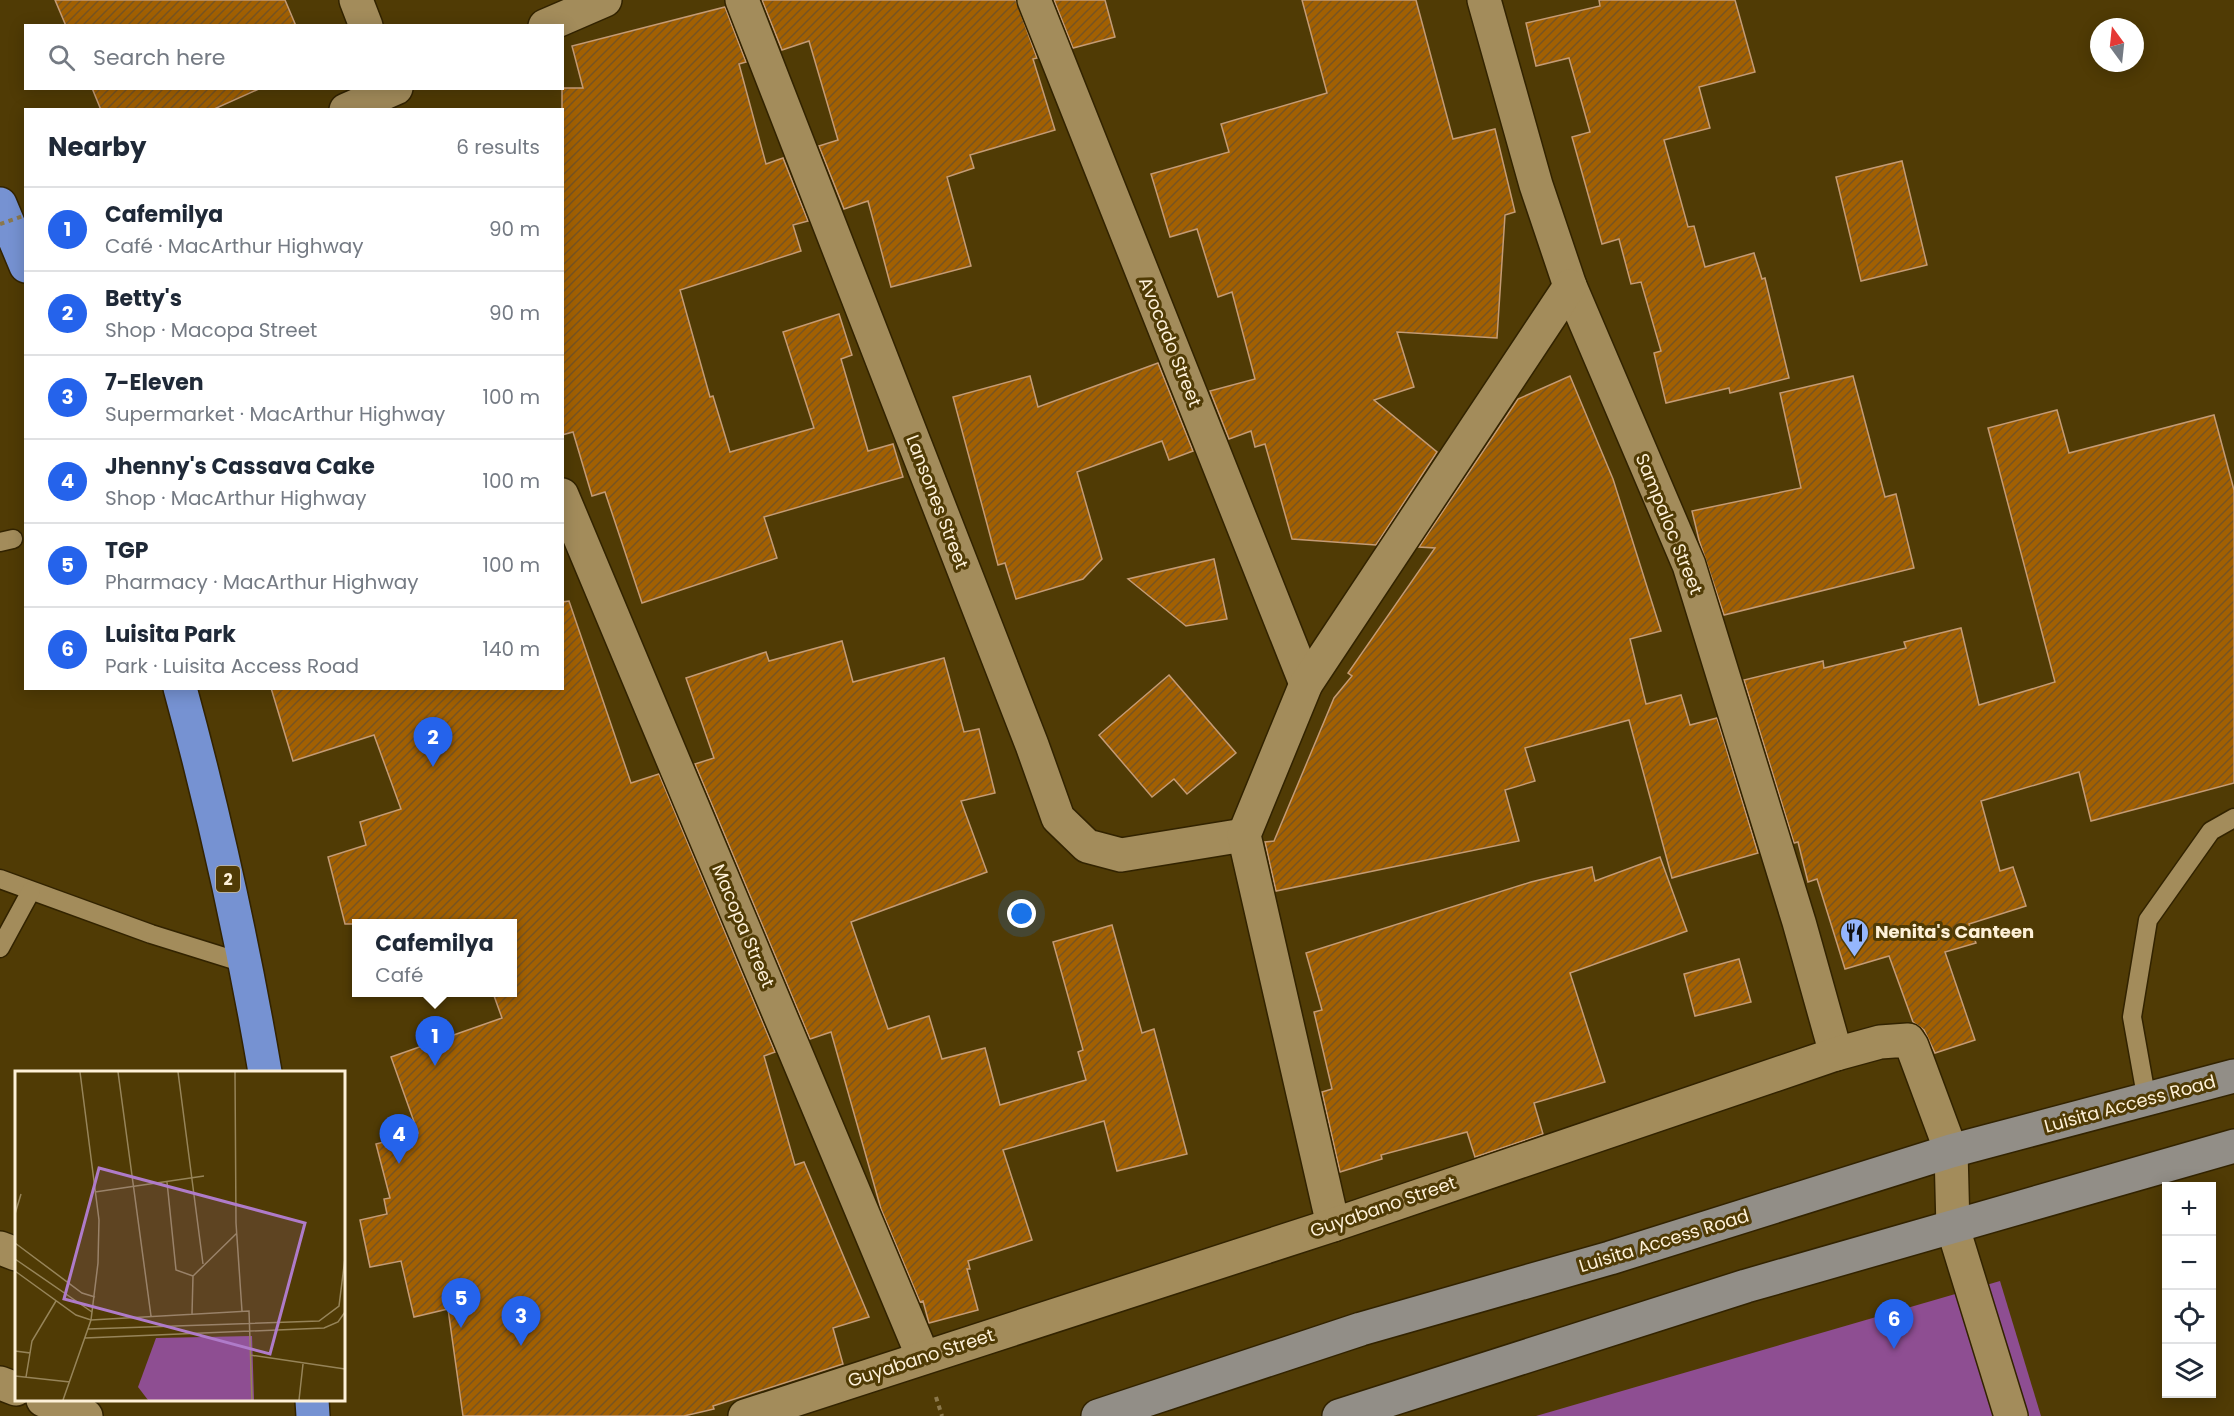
<!DOCTYPE html>
<html lang="en">
<head>
<meta charset="utf-8">
<style>
  :root { --surface:#fff; --page:#f2f2f3; --text:#1f2937; --muted:#747a83; --line:#e0e1e3; --accent:#2563eb }
  body { margin:0; font-family:Poppins,sans-serif; background:var(--page); color:var(--text) }
  .controls { position:absolute; right:18px; bottom:18px; display:grid; overflow:hidden; border-radius:0px; box-shadow:0 3px 15px #0003 }
  .controls button { width:54px; height:54px; display:grid; place-items:center; padding:0; border:0; border-bottom:2px solid var(--line); background:var(--surface); color:var(--text); font:30px sans-serif }
  .compass { position:absolute; left:2090px; top:18px; width:54px; height:54px; border-radius:50%; background:var(--surface); box-shadow:0 3px 15px #0003; rotate:345deg }
  .you { position:absolute; left:1022px; top:914px; width:21px; height:21px; margin:-15px; border:4px solid #fff; border-radius:50%; background:#1a73e8; box-shadow:0 0 0 9px #1a73e833 }
  .badge { display:grid; place-items:center; width:39px; height:39px; border-radius:50%; background:var(--accent); color:#fff; font-size:20px; font-weight:700 }
  .pin { position:absolute; translate:-50% -50px; filter:drop-shadow(0 2px 3px #0008) }
  .pin::after { content:''; position:absolute; top:32px; width:21px; height:18px; background:inherit; clip-path:polygon(0 0,100% 0,50% 100%) }
  .popup { position:absolute; left:352px; top:919px; width:165px; height:78px; box-sizing:border-box; display:grid; place-content:center; border-radius:0px; background:var(--surface); filter:drop-shadow(0 2px 4px #0005); font-size:20px; white-space:nowrap; color:var(--muted) }
  .popup b { font-size:22px; color:var(--text) }
  .popup::after { content:''; position:absolute; left:50%; top:100%; margin-left:-12px; border:12px solid transparent; border-top-color:var(--surface) }
  .list { margin:0; padding:0; list-style:none }
  h2 { display:flex; justify-content:space-between; align-items:center; height:78px; margin:0; padding:0 24px; font-size:26px }
  h2 small { font-size:20px; font-weight:400; color:var(--muted) }
  .list li { display:grid; grid-template-columns:39px 1fr auto; gap:18px; align-items:center; box-sizing:border-box; height:84px; padding:0 24px; border-top:2px solid var(--line) }
  .list b { display:block; font-size:22px; white-space:nowrap }
  .list p { margin:0; font-size:20px; white-space:nowrap; color:var(--muted) }
  .list em { font-size:20px; font-style:normal; color:var(--muted) }
  .icon { flex:none; width:33px; height:33px; fill:none; stroke:currentColor; stroke-width:2; stroke-linecap:round; stroke-linejoin:round }
  .map { position:relative; flex:none; width:2234px; height:1416px; overflow:hidden }
  .search { position:absolute; background:var(--surface); box-shadow:0 3px 15px #0003; left:24px; top:24px; width:540px; height:66px; display:flex; align-items:center; gap:15px; box-sizing:border-box; padding:0 21px; border-radius:0px; color:var(--muted); font-size:22px }
  .panel { position:absolute; background:var(--surface); box-shadow:0 3px 15px #0003; left:24px; top:108px; width:540px; height:582px; border-radius:0px }
  .map>svg:first-child { display:block }
  .green { fill:#8e4e92 }
  .building { fill:url(#building-hatch); stroke:#c49b75; stroke-width:1.5 }
  .lines { fill:none; stroke-linecap:round; stroke-linejoin:round }
  .service-casing { stroke:#322300; stroke-width:21 }
  .minor-casing { stroke:#322300; stroke-width:36 }
  .tertiary-casing { stroke:#322300; stroke-width:36 }
  .secondary-casing { stroke:#322300; stroke-width:36 }
  .trunk-casing { stroke:#322300; stroke-width:36 }
  .path { stroke:#8b784c; stroke-width:4; stroke-dasharray:4.5 4.5; stroke-linecap:butt }
  .service { stroke:#a38c5b; stroke-width:18 }
  .minor { stroke:#a38c5b; stroke-width:33 }
  .tertiary { stroke:#a38c5b; stroke-width:33 }
  .secondary { stroke:#928e87; stroke-width:33 }
  .trunk { stroke:#7692d2; stroke-width:33 }
  .path-bridge { stroke:#8b784c; stroke-width:4; stroke-dasharray:4.5 4.5; stroke-linecap:butt }
  .labels { text-anchor:middle; stroke-width:6; stroke-linejoin:round; paint-order:stroke }
  .shield { fill:#503b05; stroke:#caba99; stroke-width:1.5 }
  .shield-label { font-size:16px; font-weight:bold; fill:#fef1d8 }
  .street-label { font-size:18px; fill:#fef1d8; stroke:#503b05 }
  .poi-label { font-size:18px; font-weight:bold; fill:#fef1d8; stroke:#503b05; text-anchor:start }
  .inset-road { fill:none; stroke:#968459; stroke-width:1.5 }
  .view { fill:#af7bc9; fill-opacity:0.15; stroke:#af7bc9; stroke-width:3 }
  .inset-edge { fill:none; stroke:#fef1d8; stroke-width:3 }
</style>
</head>
<body>
<div class="map">
<svg width="2234" height="1416" viewBox="0 0 2234 1416">
  <defs>
    <pattern id="building-hatch" width="6" height="6" patternUnits="userSpaceOnUse" patternTransform="scale(1.5)"><rect width="6" height="6" fill="#a26002"/><path d="M-1 1l2-2M0 6l6-6M5 7l2-2" fill="none" stroke="#775422"/></pattern>
  </defs>
  <rect width="100%" height="100%" fill="#503b05"/>
  <!-- green -->
  <path class="green" d="M 2000,1281 L 2041,1416 L 1536,1416 Z"/>
  <!-- building -->
  <g class="building">
    <path d="M 55,0 L 285,0 L 296,26 L 66,26 Z"/>
    <path d="M 762,0 L 1016,0 L 1037,58 L 1033,59 L 1055,130 L 970,155 L 974,168 L 947,177 L 971,266 L 891,287 L 868,201 L 844,209 L 819,146 L 838,140 L 809,41 L 782,50 Z"/>
    <path d="M 1054,0 L 1105,0 L 1115,37 L 1073,48 Z"/>
    <path d="M 1302,0 L 1416,0 L 1453,139 L 1495,129 L 1515,212 L 1505,215 L 1497,338 L 1397,332 L 1414,387 L 1374,400 L 1437,452 L 1376,545 L 1292,539 L 1265,444 L 1255,447 L 1251,431 L 1229,439 L 1210,391 L 1255,379 L 1232,292 L 1218,297 L 1197,229 L 1170,237 L 1151,174 L 1229,152 L 1221,124 L 1327,93 Z"/>
    <path d="M 1599,0 L 1735,0 L 1755,72 L 1699,87 L 1710,128 L 1664,140 L 1688,227 L 1694,226 L 1705,267 L 1754,253 L 1762,279 L 1765,278 L 1789,378 L 1730,393 L 1729,388 L 1666,403 L 1654,353 L 1661,351 L 1641,282 L 1631,284 L 1619,239 L 1602,244 L 1572,137 L 1590,132 L 1569,58 L 1536,66 L 1526,23 L 1600,6 Z"/>
    <path d="M 725,7 L 746,62 L 739,64 L 766,164 L 783,158 L 808,221 L 793,225 L 801,251 L 680,290 L 710,397 L 713,396 L 730,452 L 814,428 L 783,332 L 839,314 L 852,355 L 841,359 L 868,451 L 893,444 L 903,477 L 764,517 L 777,558 L 642,603 L 605,492 L 592,496 L 573,432 L 562,435 L 562,88 L 583,88 L 572,46 Z"/>
    <path d="M 92,88 L 261,88 L 212,110 L 101,110 Z"/>
    <path d="M 1902,161 L 1927,265 L 1861,281 L 1836,177 Z"/>
    <path d="M 1158,363 L 1193,451 L 1169,460 L 1162,441 L 1077,472 L 1102,559 L 1083,579 L 1016,599 L 1005,563 L 998,565 L 953,397 L 1030,376 L 1038,407 Z"/>
    <path d="M 1570,376 L 1613,479 L 1661,631 L 1630,639 L 1646,704 L 1681,695 L 1690,725 L 1717,718 L 1758,853 L 1672,878 L 1629,720 L 1525,748 L 1535,781 L 1505,790 L 1519,841 L 1276,891 L 1265,842 L 1274,841 L 1334,698 L 1352,676 L 1348,673 L 1435,548 L 1419,547 L 1518,399 Z"/>
    <path d="M 1853,376 L 1885,497 L 1896,494 L 1914,568 L 1724,615 L 1699,540 L 1692,511 L 1801,488 L 1780,393 Z"/>
    <path d="M 2057,410 L 2069,453 L 2214,415 L 2234,490 L 2234,783 L 2091,821 L 2079,772 L 1981,801 L 2000,871 L 2013,867 L 2026,906 L 1969,924 L 1976,943 L 1945,952 L 1975,1040 L 1935,1053 L 1924,1030 L 1913,1022 L 1889,956 L 1845,969 L 1817,879 L 1808,882 L 1798,842 L 1794,843 L 1744,680 L 1823,661 L 1824,668 L 1906,648 L 1904,642 L 1961,628 L 1979,705 L 2055,682 L 1988,428 Z"/>
    <path d="M 1214,559 L 1227,619 L 1186,626 L 1128,579 Z"/>
    <path d="M 569,601 L 631,783 L 659,774 L 775,1052 L 764,1056 L 795,1165 L 804,1162 L 869,1317 L 833,1328 L 843,1364 L 713,1406 L 714,1409 L 684,1416 L 463,1416 L 448,1309 L 414,1317 L 401,1261 L 370,1267 L 360,1220 L 387,1214 L 384,1199 L 390,1198 L 376,1144 L 418,1133 L 391,1057 L 502,1018 L 493,993 L 513,993 L 513,924 L 345,924 L 328,857 L 366,845 L 360,822 L 401,809 L 374,735 L 293,761 L 271,688 L 562,688 L 562,602 Z"/>
    <path d="M 842,641 L 853,682 L 944,658 L 964,732 L 979,729 L 995,793 L 961,801 L 987,872 L 851,922 L 888,1029 L 929,1016 L 942,1059 L 985,1048 L 1000,1105 L 1086,1080 L 1078,1052 L 1083,1050 L 1053,942 L 1112,925 L 1142,1033 L 1154,1029 L 1187,1154 L 1117,1171 L 1104,1121 L 1003,1150 L 1032,1240 L 968,1261 L 970,1269 L 967,1269 L 978,1310 L 929,1323 L 923,1301 L 920,1302 L 881,1209 L 831,1032 L 810,1039 L 695,764 L 714,758 L 686,678 L 766,652 L 769,661 Z"/>
    <path d="M 1169,675 L 1236,753 L 1187,794 L 1174,779 L 1152,797 L 1099,735 Z"/>
    <path d="M 1660,857 L 1687,931 L 1570,973 L 1605,1082 L 1534,1103 L 1543,1134 L 1475,1157 L 1467,1132 L 1381,1155 L 1382,1159 L 1340,1172 L 1322,1092 L 1332,1089 L 1314,1012 L 1322,1010 L 1306,953 L 1531,882 L 1592,867 L 1595,881 Z"/>
    <path d="M 1739,959 L 1751,1002 L 1695,1016 L 1684,974 Z"/>
  </g>
  <g class="lines">
    <defs>
      <g id="service">
        <path d="M 0,542 L 13,539"/>
        <path d="M 0,879 L 151,934 L 247,964"/>
        <path d="M 0,948 L 31,891"/>
        <path d="M 2147,1101 L 2132,1017 L 2148,920 L 2211,831 L 2234,818"/>
      </g>
      <g id="minor">
        <path d="M 356,0 L 366,26"/>
        <path d="M 742,0 L 1032,745 L 1058,818 L 1087,846 L 1121,855 L 1244,835"/>
        <path d="M 1034,0 L 1306,684"/>
        <path d="M 1484,0 L 1536,185 L 1570,286 L 1689,565 L 1799,922 L 1836,1054"/>
        <path d="M 545,26 L 605,0"/>
        <path d="M 346,110 L 396,88"/>
        <path d="M 562,495 L 923,1357"/>
        <path d="M 1333,1225 L 1244,835 L 1306,684 L 1570,286"/>
        <path d="M 0,1248 L 16,1254"/>
        <path d="M 0,1383 L 16,1389"/>
        <path d="M 43,1400 L 86,1416"/>
        <path d="M 745,1416 L 1333,1225 L 1836,1054 L 1880,1042 L 1908,1040 L 1912,1046 L 1951,1151"/>
      </g>
      <path id="tertiary" d="M 1951,1151 L 1953,1228 L 2011,1416"/>
      <g id="secondary">
        <path d="M 1098,1416 L 1361,1329 L 1610,1258 L 1951,1151 L 2234,1076"/>
        <path d="M 1339,1416 L 1746,1286 L 2234,1146"/>
      </g>
      <g id="trunk">
        <path d="M 0,204 L 26,266"/>
        <path d="M 180,688 C 215,816 243,943 265,1072"/>
        <path d="M 312,1400 L 313,1416"/>
      </g>
    </defs>
    <!-- service casing -->
    <use href="#service" class="service-casing"/>
    <!-- minor casing -->
    <use href="#minor" class="minor-casing"/>
    <!-- tertiary casing -->
    <use href="#tertiary" class="tertiary-casing"/>
    <!-- secondary casing -->
    <use href="#secondary" class="secondary-casing"/>
    <!-- trunk casing -->
    <use href="#trunk" class="trunk-casing"/>
    <!-- path -->
    <path class="path" d="M 936,1397 L 942,1416"/>
    <!-- service -->
    <use href="#service" class="service"/>
    <!-- minor -->
    <use href="#minor" class="minor"/>
    <!-- tertiary -->
    <use href="#tertiary" class="tertiary"/>
    <!-- secondary -->
    <use href="#secondary" class="secondary"/>
    <!-- trunk -->
    <use href="#trunk" class="trunk"/>
    <!-- path-bridge -->
    <path class="path-bridge" d="M 0,224 L 26,215"/>
  </g>
  <!-- icons -->
  <defs>
    <symbol id="restaurant-pin" viewBox="-11 -11 22 30"><path d="M0 17L-7.5 6A9.5 9.5 0 1 1 7.5 6Z" fill="#95b6fd" stroke="#503b05"/><path d="M-5-6h1v4h1v-4h1v4h1v-4h1v5L-1.5 .5V6h-2V.5L-5-1ZM5-6V6H3V1.5H1.5Q1.5-4 5-6Z" fill="#111"/></symbol>
  </defs>
  <g fill-rule="evenodd">
    <use href="#restaurant-pin" x="1838" y="916" width="33" height="45"/>
  </g>
  <g class="labels">
    <!-- shield labels -->
    <rect class="shield" x="216" y="866" width="24" height="26" rx="4.5"/>
    <g class="shield-label">
      <text x="228" y="885">2</text>
    </g>
    <!-- street labels -->
    <g class="street-label">
      <text transform="translate(1170 342) rotate(68)" y="6">Avocado Street</text>
      <text transform="translate(937 502) rotate(69)" y="6">Lansones Street</text>
      <text transform="translate(1669 524) rotate(68)" y="6">Sampaloc Street</text>
      <text transform="translate(743 926) rotate(67)" y="6">Macopa Street</text>
      <text transform="translate(2130 1104) rotate(-15)" y="6">Luisita Access Road</text>
      <text transform="translate(1383 1207) rotate(-19)" y="6">Guyabano Street</text>
      <text transform="translate(1664 1241) rotate(-17)" y="6">Luisita Access Road</text>
      <text transform="translate(921 1358) rotate(-18)" y="6">Guyabano Street</text>
    </g>
    <!-- poi labels -->
    <g class="poi-label">
      <text x="1875" y="938">Nenita's Canteen</text>
    </g>
  </g>
  <!-- overview -->
  <g transform="translate(15 1071)">
    <rect width="330" height="330" fill="#503b05"/>
    <path d="M 237,265 L 239,329 L 133,329 L 123,316 L 141,267 Z" fill="#8e4e92"/>
    <path class="inset-road" d="M 103,1 L 136,245M 163,1 L 188,193M 220,1 L 221,152 L 227,240M 152,111 L 161,199 L 178,205M 80,121 L 189,105M 0,143 L 6,123M 0,172 L 67,222 L 80,226M 0,188 L 77,241M 0,200 L 61,244 L 76,249 L 234,240 L 237,329M 177,243 L 178,205 L 222,162M 73,258 L 304,250 L 324,235 L 330,187M 70,267 L 309,257 L 323,251 L 330,241M 0,280 L 15,282 L 11,306M 15,282 L 17,270 L 41,230M 235,284 L 330,298M 0,305 L 55,311M 48,329 L 76,249 L 83,192 L 84,149 L 65,1M 284,329 L 288,293"/>
    <path class="view" d="M 84,97 L 290,152 L 255,283 L 49,228 Z"/>
    <rect width="330" height="330" class="inset-edge"/>
  </g>
</svg>
<div class="controls">
<button>+</button>
<button>−</button>
<button><svg class="icon" aria-label="locate" viewBox="0 0 24 24"><circle cx="12" cy="12" r="6"/><path d="M12 2v4M12 18v4M2 12h4M18 12h4"/></svg></button>
<button><svg class="icon" aria-label="layers" viewBox="0 0 24 24"><path d="M12 4l9 5-9 5-9-5zM3 14l9 5 9-5"/></svg></button>
</div>
<svg class="compass" viewBox="-18 -18 36 36"><path d="M0-13l5 13h-10z" fill="#e53935"/><path d="M0 13l5-13h-10z" fill="#747a83"/></svg>
<div class="you"></div>
<div class="pin badge" style="left:435px;top:1066px">1</div>
<div class="popup"><b>Cafemilya</b>Café</div>
<div class="pin badge" style="left:433px;top:767px">2</div>
<div class="pin badge" style="left:521px;top:1346px">3</div>
<div class="pin badge" style="left:399px;top:1164px">4</div>
<div class="pin badge" style="left:461px;top:1328px">5</div>
<div class="pin badge" style="left:1894px;top:1349px">6</div>
<div class="search"><svg class="icon" aria-label="search" viewBox="0 0 24 24"><circle cx="10" cy="10" r="6"/><path d="M15 15l6 6"/></svg>Search here</div>
<section class="panel">
<h2>Nearby<small>6 results</small></h2>
<ul class="list">
<li><span class="badge">1</span><div><b>Cafemilya</b><p>Café · MacArthur Highway</p></div><em>90 m</em></li>
<li><span class="badge">2</span><div><b>Betty's</b><p>Shop · Macopa Street</p></div><em>90 m</em></li>
<li><span class="badge">3</span><div><b>7-Eleven</b><p>Supermarket · MacArthur Highway</p></div><em>100 m</em></li>
<li><span class="badge">4</span><div><b>Jhenny's Cassava Cake</b><p>Shop · MacArthur Highway</p></div><em>100 m</em></li>
<li><span class="badge">5</span><div><b>TGP</b><p>Pharmacy · MacArthur Highway</p></div><em>100 m</em></li>
<li><span class="badge">6</span><div><b>Luisita Park</b><p>Park · Luisita Access Road</p></div><em>140 m</em></li>
</ul>
</section>
</div>
</body>
</html>
